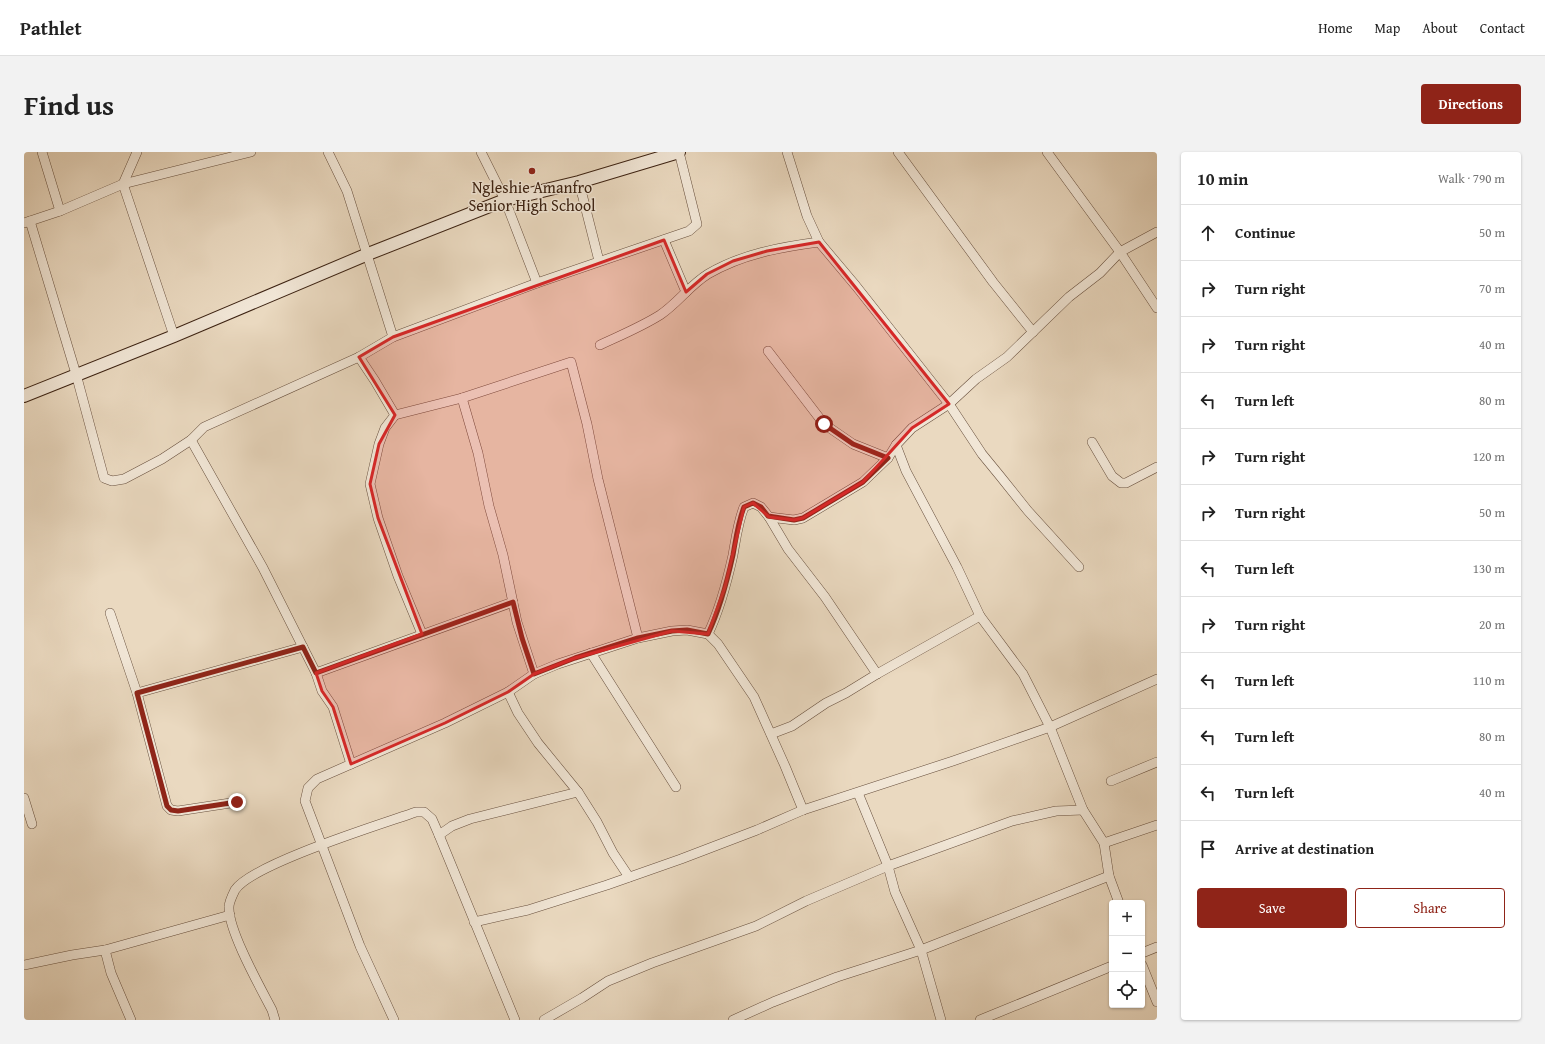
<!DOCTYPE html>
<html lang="en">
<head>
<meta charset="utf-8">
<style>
  :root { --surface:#fff; --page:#f2f2f2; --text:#222; --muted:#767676; --line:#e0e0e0; --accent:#8f2418 }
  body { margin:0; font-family:"Gentium Book Plus",serif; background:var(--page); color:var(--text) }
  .controls { position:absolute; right:12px; bottom:12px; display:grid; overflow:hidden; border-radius:4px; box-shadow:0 1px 3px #0004 }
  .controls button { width:36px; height:36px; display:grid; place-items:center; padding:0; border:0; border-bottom:1px solid var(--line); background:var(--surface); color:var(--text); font:20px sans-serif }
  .stop { position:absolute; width:12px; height:12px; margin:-9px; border:3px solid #8f2418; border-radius:50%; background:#fff }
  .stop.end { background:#8f2418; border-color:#fff; box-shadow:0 1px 4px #0008 }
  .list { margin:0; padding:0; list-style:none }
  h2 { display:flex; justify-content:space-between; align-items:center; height:52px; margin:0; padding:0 16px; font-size:17px }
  h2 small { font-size:13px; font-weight:400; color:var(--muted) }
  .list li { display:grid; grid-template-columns:26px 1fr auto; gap:12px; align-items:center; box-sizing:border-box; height:56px; padding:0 16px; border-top:1px solid var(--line) }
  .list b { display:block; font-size:15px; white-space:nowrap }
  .list em { font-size:13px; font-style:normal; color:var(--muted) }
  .actions { display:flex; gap:8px; padding:12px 16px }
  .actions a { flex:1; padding:9px 0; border:1px solid var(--accent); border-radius:4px; text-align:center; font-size:14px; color:var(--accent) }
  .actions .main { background:var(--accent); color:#fff }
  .icon { flex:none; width:22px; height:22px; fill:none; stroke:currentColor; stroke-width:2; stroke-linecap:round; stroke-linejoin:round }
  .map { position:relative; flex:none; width:1133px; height:868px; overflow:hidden; border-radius:4px }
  header { display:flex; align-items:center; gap:24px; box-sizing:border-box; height:56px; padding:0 20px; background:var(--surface); border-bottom:1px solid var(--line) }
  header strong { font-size:19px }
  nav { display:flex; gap:22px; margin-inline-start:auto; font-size:14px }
  .intro { display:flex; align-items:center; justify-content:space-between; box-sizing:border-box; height:96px; padding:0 24px }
  h1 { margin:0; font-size:28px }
  .button { padding:10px 18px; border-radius:4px; background:var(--accent); color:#fff; font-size:14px; font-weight:700 }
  main { display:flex; gap:24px; padding:0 24px }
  aside { flex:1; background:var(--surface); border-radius:4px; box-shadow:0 1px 3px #0004 }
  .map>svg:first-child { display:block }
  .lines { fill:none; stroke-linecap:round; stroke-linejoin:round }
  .street-casing { stroke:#68503e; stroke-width:10 }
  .secondary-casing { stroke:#3c2212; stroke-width:14 }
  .street { stroke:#f1e6d6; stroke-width:9 }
  .secondary { stroke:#f1e6d6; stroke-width:12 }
  .route { stroke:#8f2418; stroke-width:5 }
  .marked { fill:#d62828; fill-opacity:0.2; stroke:#d62828; stroke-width:3; stroke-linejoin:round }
  .poi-dot { fill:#8f2418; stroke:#f1e6d6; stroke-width:1.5 }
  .labels { text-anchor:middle; stroke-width:3; stroke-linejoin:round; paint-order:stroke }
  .poi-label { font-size:16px; fill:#3c2212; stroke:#f1e6d6 }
</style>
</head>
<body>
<header>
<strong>Pathlet</strong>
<nav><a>Home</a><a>Map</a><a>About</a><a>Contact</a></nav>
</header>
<div class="intro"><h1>Find us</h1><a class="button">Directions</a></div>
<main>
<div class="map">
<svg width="1133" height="868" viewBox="0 0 1133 868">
  <rect width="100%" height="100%" fill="#ead9c0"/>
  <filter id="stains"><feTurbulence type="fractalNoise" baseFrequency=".005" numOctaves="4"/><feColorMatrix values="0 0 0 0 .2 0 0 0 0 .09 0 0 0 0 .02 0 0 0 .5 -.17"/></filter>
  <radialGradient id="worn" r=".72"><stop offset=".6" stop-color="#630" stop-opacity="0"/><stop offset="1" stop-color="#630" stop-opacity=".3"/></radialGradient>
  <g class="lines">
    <defs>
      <g id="street">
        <path d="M 18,0 L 36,59"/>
        <path d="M 113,0 L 99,32 L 150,184"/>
        <path d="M 304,0 L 323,39 L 369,185"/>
        <path d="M 457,0 L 481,48 L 513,131"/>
        <path d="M 763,0 L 783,64 L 795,90 L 832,134 L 925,252 L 958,302 L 976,324 L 1004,359 L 1055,415"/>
        <path d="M 874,0 L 969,130 L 1009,180"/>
        <path d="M 1023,0 L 1096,100 L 1133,156"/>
        <path d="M 555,30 L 575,109"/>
        <path d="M 6,69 L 52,222 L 80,326 L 88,329 L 100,327 L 138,307 L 167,288 L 180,275 L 335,205 L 369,185 L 513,131 L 665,79 L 673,72 L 655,0"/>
        <path d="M 0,71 L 36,59 L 99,32 L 227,0"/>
        <path d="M 640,88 L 662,140"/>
        <path d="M 576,193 C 595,184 617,175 636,163 C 654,151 666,133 684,122 C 718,102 757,95 795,90"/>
        <path d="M 744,199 L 800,272 L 829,292 L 864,306"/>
        <path d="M 335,205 L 351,229 L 371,263 L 438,246 L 547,210 L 563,272 L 574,327 L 614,486"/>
        <path d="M 438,246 L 454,301 L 465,354 L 479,403 L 493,470 L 510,522"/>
        <path d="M 371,263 L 361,276 L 355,292 L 346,332 L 354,366 L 374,424 L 398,482"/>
        <path d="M 167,288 L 239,416 L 292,521 L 298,539 L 309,555 L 327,612"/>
        <path d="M 1068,290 L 1088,324 L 1097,331 L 1102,331 L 1133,315"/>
        <path d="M 872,293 L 882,319 L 933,415 L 956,464 L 999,522 L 1026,575 L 1059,658 L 1080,691 L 1085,724 L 1095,751"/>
        <path d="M 745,365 L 770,368 L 779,366 L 839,330 L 864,306 L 872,293 L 888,276 L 925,252 L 952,227 L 983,205 L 1045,145 L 1076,121 L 1096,100 L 1133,80"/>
        <path d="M 86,461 L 113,541 L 143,654 L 147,658 L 154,659 L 213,650"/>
        <path d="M 684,482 C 696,457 703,430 709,403 C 712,386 714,370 720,355 L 729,351 L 737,355 L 745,365 L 764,397 L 801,445 L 853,522"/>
        <path d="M 567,501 L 652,635"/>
        <path d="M 292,521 L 489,450"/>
        <path d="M 484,540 L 494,561 L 514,591 L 554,640 L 573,670 L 589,701 L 605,725"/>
        <path d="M 113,541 L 279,495"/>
        <path d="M 747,582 L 768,574 L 802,551 L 822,541 L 853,522 L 956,464"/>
        <path d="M 1087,629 L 1133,610"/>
        <path d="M 834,641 L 864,714 L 871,740 L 897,798 L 917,868"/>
        <path d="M 0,646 L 8,672"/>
        <path d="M 415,683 L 428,674 L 446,667 L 554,640"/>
        <path d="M 1080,691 L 1133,673"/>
        <path d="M 450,770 L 504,758 L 583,733 L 657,707 L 733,678 L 779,658 L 929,609 L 1026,575 L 1133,527"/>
        <path d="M 81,798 L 87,821 L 107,868"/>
        <path d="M 1118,801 L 1133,795"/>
        <path d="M 0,813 L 48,803 L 81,798 L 206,763"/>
        <path d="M 1118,813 L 1133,850"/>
        <path d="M 251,868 L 248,858 C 236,835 204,778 205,755 C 205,750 209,742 211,738 C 228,712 358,672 392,660 L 400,660 L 408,667 L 415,683 L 491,868"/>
        <path d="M 370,868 L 336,794 L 281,649 L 284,636 L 293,627 L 421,571 L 484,540 L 510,522 L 534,512 L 614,486 L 648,479 L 663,478 L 684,482 L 694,492 L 730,545 L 761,614 L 779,658"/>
        <path d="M 520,868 L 558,846 L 584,829 L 628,811 L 732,774 L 782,749 L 864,714 L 988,669 L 1032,659 L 1059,658"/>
        <path d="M 709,868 L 749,850 L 813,825 L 897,798 L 1085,724"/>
        <path d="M 956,868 L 1088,814"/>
      </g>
      <path id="secondary" d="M 0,244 L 150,184 L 344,102 L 481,48 L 555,30 L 655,0"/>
    </defs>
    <!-- street casing -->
    <use href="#street" class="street-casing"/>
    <!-- secondary casing -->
    <use href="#secondary" class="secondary-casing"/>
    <!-- street -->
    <use href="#street" class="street"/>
    <!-- secondary -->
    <use href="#secondary" class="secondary"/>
  </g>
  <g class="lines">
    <!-- route -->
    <path class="route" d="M 213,650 L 154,659 L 147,658 L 143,654 L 113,541 L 279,495 L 292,521 L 489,450 L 498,486 L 510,522 L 551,506 L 614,486 L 648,479 L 663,478 L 684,482 C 696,457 703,430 709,403 C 712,386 714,370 720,355 L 729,351 L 737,355 L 744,364 L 770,368 L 779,366 L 839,330 L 864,306 L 829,292 L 800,272"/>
  </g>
  <!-- marked area -->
  <path class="marked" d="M 640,88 L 662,140 L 683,122 L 709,109 L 743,99 L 795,90 L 925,252 L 888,276 L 839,330 L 779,366 L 770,368 L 745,365 L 729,351 L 720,355 L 701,435 L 684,482 L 648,479 L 551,506 L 510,522 L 484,540 L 421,571 L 327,612 L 309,555 L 298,539 L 292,521 L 398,482 L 354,366 L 346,332 L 355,292 L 371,263 L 335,205 L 369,185 Z"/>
  <!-- markers -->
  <circle class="poi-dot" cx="508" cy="19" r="4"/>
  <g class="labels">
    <!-- poi labels -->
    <g class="poi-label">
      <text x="508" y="41">Ngleshie Amanfro<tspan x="508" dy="18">Senior High School</tspan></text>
    </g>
  </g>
  <rect width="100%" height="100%" filter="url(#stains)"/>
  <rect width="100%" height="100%" fill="url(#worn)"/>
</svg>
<div class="controls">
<button>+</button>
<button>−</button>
<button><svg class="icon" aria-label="locate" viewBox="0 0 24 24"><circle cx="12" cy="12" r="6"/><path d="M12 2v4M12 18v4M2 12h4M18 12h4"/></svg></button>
</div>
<div class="stop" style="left:800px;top:272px"></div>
<div class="stop end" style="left:213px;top:650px"></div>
</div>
<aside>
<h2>10 min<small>Walk · 790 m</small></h2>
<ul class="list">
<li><svg class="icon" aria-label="ahead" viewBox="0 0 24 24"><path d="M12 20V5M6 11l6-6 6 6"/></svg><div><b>Continue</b></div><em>50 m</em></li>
<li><svg class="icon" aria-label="right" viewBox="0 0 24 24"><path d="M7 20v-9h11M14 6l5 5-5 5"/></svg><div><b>Turn right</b></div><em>70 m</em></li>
<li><svg class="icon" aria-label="right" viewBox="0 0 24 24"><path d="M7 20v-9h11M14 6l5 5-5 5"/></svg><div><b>Turn right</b></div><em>40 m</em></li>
<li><svg class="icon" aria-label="left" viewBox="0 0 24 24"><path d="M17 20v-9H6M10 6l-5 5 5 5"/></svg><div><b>Turn left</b></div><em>80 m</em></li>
<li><svg class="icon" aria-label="right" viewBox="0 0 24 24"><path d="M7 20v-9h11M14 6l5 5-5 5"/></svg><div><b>Turn right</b></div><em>120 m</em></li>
<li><svg class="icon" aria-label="right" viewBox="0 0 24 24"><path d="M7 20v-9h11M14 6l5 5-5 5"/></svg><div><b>Turn right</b></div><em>50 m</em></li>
<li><svg class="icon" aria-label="left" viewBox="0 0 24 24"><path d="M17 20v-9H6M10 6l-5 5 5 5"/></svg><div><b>Turn left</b></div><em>130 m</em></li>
<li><svg class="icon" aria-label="right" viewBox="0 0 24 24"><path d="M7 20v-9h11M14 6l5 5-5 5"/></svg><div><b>Turn right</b></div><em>20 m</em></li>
<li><svg class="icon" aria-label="left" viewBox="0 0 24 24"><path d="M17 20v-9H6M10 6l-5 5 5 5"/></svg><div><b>Turn left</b></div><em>110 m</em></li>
<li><svg class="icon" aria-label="left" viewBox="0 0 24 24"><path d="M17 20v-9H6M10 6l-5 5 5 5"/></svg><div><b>Turn left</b></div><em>80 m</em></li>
<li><svg class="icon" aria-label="left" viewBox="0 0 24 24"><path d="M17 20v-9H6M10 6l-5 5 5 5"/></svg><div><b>Turn left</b></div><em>40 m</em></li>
<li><svg class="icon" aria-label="arrive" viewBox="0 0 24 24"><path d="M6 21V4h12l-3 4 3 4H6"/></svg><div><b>Arrive at destination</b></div></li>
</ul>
<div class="actions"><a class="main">Save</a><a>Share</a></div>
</aside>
</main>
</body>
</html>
